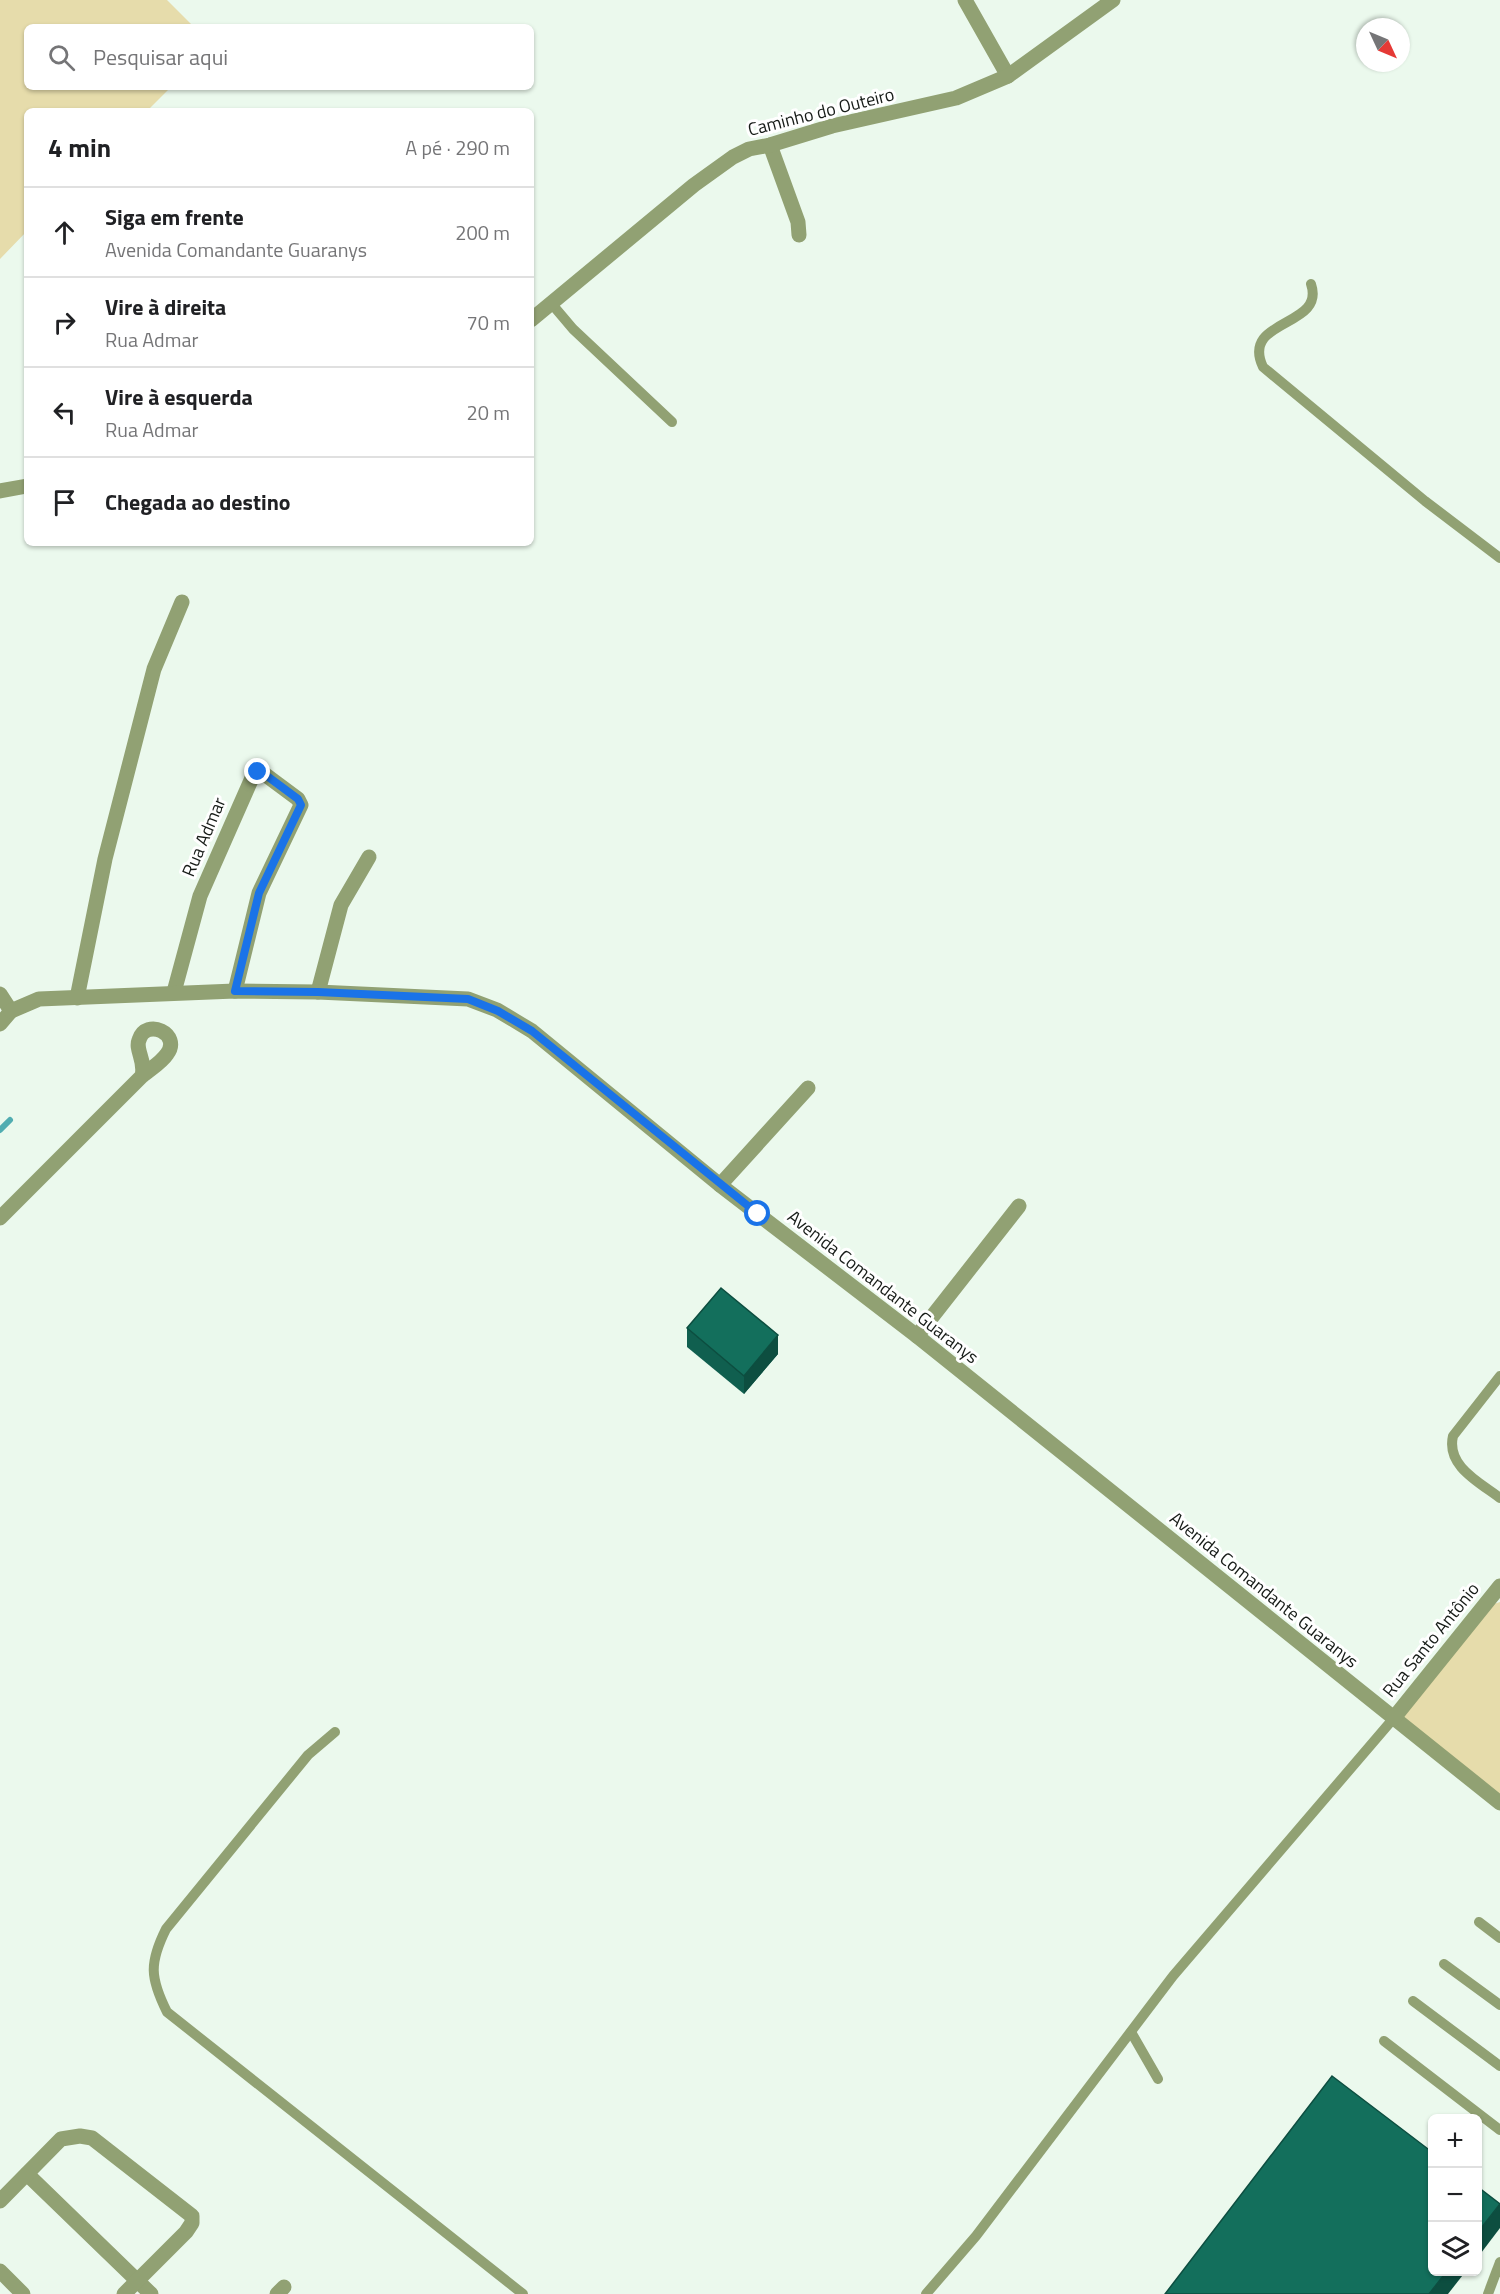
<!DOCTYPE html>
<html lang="pt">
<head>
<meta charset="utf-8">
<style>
  :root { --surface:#fff; --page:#f6f6f6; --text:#202124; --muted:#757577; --line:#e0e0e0 }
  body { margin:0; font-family:"Titillium Web",sans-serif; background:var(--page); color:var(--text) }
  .controls { position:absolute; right:18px; bottom:18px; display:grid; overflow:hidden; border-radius:9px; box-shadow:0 2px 4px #0004 }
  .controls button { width:54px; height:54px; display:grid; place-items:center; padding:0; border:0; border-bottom:2px solid var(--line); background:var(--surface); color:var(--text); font:30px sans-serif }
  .compass { position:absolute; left:1356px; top:18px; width:54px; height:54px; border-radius:50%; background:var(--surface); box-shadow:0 2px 4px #0004; rotate:134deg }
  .stop { position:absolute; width:18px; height:18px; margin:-14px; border:4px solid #1a73e8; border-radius:50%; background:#fff }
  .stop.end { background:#1a73e8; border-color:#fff; box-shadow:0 2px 6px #0008 }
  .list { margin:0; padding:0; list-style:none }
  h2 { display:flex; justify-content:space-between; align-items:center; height:78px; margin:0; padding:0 24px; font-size:26px }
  h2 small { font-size:20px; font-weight:400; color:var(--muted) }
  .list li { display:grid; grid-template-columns:39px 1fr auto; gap:18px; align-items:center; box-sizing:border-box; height:90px; padding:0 24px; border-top:2px solid var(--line) }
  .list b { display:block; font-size:22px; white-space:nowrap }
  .list p { margin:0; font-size:20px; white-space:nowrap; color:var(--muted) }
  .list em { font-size:20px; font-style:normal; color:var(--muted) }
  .icon { flex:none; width:33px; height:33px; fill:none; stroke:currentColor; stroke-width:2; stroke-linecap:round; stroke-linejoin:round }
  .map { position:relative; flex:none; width:1500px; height:2294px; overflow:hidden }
  .search { position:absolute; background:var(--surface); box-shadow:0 2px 4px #0004; left:24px; top:24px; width:510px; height:66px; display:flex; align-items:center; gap:15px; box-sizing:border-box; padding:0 21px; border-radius:9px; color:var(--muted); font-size:22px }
  .panel { position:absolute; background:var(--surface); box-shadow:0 2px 4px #0004; left:24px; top:108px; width:510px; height:438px; border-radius:9px }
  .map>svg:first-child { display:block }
  .green { fill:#e6dcab }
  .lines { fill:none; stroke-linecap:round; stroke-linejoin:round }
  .stream { stroke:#51adb1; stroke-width:6 }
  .service { stroke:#91a173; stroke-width:10 }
  .minor { stroke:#91a173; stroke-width:15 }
  .tertiary { stroke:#91a173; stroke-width:15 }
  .wall { fill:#105f4f }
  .shaded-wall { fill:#0d4e40 }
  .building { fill:#136f5c; stroke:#0d4e40; stroke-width:1.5 }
  .route { stroke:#1a73e8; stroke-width:8 }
  .labels { text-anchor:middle; stroke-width:6; stroke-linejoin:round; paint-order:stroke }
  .street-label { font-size:18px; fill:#161b17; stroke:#fff }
</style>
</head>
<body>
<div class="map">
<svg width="1500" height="2294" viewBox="0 0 1500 2294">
  <rect width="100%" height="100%" fill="#ebf9ed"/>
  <!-- green -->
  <g class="green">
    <path d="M 0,0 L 167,0 L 194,27 L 27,27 L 27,87 L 171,87 L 147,111 L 27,111 L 27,231 L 0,259 Z"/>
    <path d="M 1500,1602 L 1500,1797 L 1396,1719 L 1487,1606 Z"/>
  </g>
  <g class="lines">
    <!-- stream -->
    <path class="stream" d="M 0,1130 L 10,1120"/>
    <!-- service -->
    <g class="service">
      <path d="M 1311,284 C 1326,328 1240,318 1263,367 L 1425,501 L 1500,558"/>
      <path d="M 551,303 L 573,329 L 672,422"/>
      <path d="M 1500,1376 L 1453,1436 C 1446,1466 1479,1482 1500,1498"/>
      <path d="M 335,1732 L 308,1755 L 166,1929 C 149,1963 150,1978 167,2012 L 523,2294"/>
      <path d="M 1479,1922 L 1500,1938"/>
      <path d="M 1444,1964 L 1500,2005"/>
      <path d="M 1413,2001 L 1500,2066"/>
      <path d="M 1131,2032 L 1158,2079"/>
      <path d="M 1384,2041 L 1500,2130"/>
      <path d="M 926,2294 L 976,2236 L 1173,1976 L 1393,1719"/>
      <path d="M 1488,2294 L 1500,2262"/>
    </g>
    <!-- minor -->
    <g class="minor">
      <path d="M 965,0 L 1008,76"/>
      <path d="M 770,145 L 798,222 L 799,235"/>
      <path d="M 531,320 L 694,185 L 733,157 L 749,149 L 770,145 L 832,126 L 956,98 L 1008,76 L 1113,0"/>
      <path d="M 0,491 L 27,486"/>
      <path d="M 174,992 L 200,896 L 252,778 L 258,772 L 263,773 L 298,799 L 301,805 L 259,893 L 235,991"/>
      <path d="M 318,992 L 341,905 L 369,857"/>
      <path d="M 0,994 L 11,1011 L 0,1024"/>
      <path d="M 77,998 L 105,859 L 154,669 L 182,602"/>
      <path d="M 720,1185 L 808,1088"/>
      <path d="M 0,1218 L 142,1076 C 150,1069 161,1063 167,1054 C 182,1034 146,1017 139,1040 C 135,1050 146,1061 142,1076"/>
      <path d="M 917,1336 L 1019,1206"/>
      <path d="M 27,2174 L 151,2294"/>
      <path d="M 0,2201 L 61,2139 L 80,2136 L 92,2138 L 192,2216 L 192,2223 L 186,2232 L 124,2294"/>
      <path d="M 0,2271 L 23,2294"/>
      <path d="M 277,2294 L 284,2287"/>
    </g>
    <!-- tertiary -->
    <g class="tertiary">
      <path d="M 11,1011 L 39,999 L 235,991 L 318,992 L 468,999 L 497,1010 L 532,1031 L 720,1185 L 917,1336 L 1500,1803"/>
      <path d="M 1393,1719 L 1500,1586"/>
    </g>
  </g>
  <!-- wall -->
  <path class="wall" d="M 687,1328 L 778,1354 L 744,1394 L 687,1347 Z"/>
  <!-- shaded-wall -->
  <g class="shaded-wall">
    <path d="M 778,1335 L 778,1354 L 744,1394 L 744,1376 Z"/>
    <path d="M 1500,2204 L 1500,2228 L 1478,2257 L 1478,2232 Z"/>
    <path d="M 1447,2271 L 1466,2271 L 1448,2294 L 1429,2294 Z"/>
  </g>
  <!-- building -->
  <g class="building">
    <path d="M 721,1288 L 778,1335 L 744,1376 L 687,1328 Z"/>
    <path d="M 1332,2076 L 1432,2152 L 1432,2271 L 1447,2271 L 1429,2294 L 1165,2294 Z"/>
    <path d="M 1478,2187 L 1500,2204 L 1478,2232 Z"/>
  </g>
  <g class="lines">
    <!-- route -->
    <path class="route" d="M 258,772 L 263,773 L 298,799 L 301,805 L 259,893 L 235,991 L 318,992 L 468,999 L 498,1011 L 532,1031 L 758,1214"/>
  </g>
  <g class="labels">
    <!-- street labels -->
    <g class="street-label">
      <text transform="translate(821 112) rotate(-14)" y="6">Caminho do Outeiro</text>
      <text transform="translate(204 837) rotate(-67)" y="6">Rua Admar</text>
      <text transform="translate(883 1287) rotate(38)" y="6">Avenida Comandante Guaranys</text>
      <text transform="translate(1264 1590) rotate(39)" y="6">Avenida Comandante Guaranys</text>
      <text transform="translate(1431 1640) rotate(-51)" y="6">Rua Santo Antônio</text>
    </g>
  </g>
</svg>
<div class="controls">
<button>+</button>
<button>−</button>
<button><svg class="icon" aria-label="layers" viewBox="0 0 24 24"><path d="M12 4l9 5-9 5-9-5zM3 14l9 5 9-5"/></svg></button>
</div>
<svg class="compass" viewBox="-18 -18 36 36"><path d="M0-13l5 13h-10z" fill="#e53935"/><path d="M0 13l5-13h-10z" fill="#757577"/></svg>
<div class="stop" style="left:758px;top:1214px"></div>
<div class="stop end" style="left:258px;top:772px"></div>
<div class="search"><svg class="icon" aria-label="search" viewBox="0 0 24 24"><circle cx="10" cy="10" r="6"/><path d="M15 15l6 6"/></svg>Pesquisar aqui</div>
<section class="panel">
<h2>4 min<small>A pé · 290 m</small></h2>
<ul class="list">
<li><svg class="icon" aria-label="ahead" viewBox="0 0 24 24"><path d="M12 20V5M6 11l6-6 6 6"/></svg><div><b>Siga em frente</b><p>Avenida Comandante Guaranys</p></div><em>200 m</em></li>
<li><svg class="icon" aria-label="right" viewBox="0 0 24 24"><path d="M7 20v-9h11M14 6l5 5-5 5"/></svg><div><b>Vire à direita</b><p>Rua Admar</p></div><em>70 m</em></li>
<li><svg class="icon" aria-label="left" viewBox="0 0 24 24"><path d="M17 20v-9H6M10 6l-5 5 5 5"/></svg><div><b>Vire à esquerda</b><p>Rua Admar</p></div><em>20 m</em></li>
<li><svg class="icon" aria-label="arrive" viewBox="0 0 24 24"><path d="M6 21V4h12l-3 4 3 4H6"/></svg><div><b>Chegada ao destino</b></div></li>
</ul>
</section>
</div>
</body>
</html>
